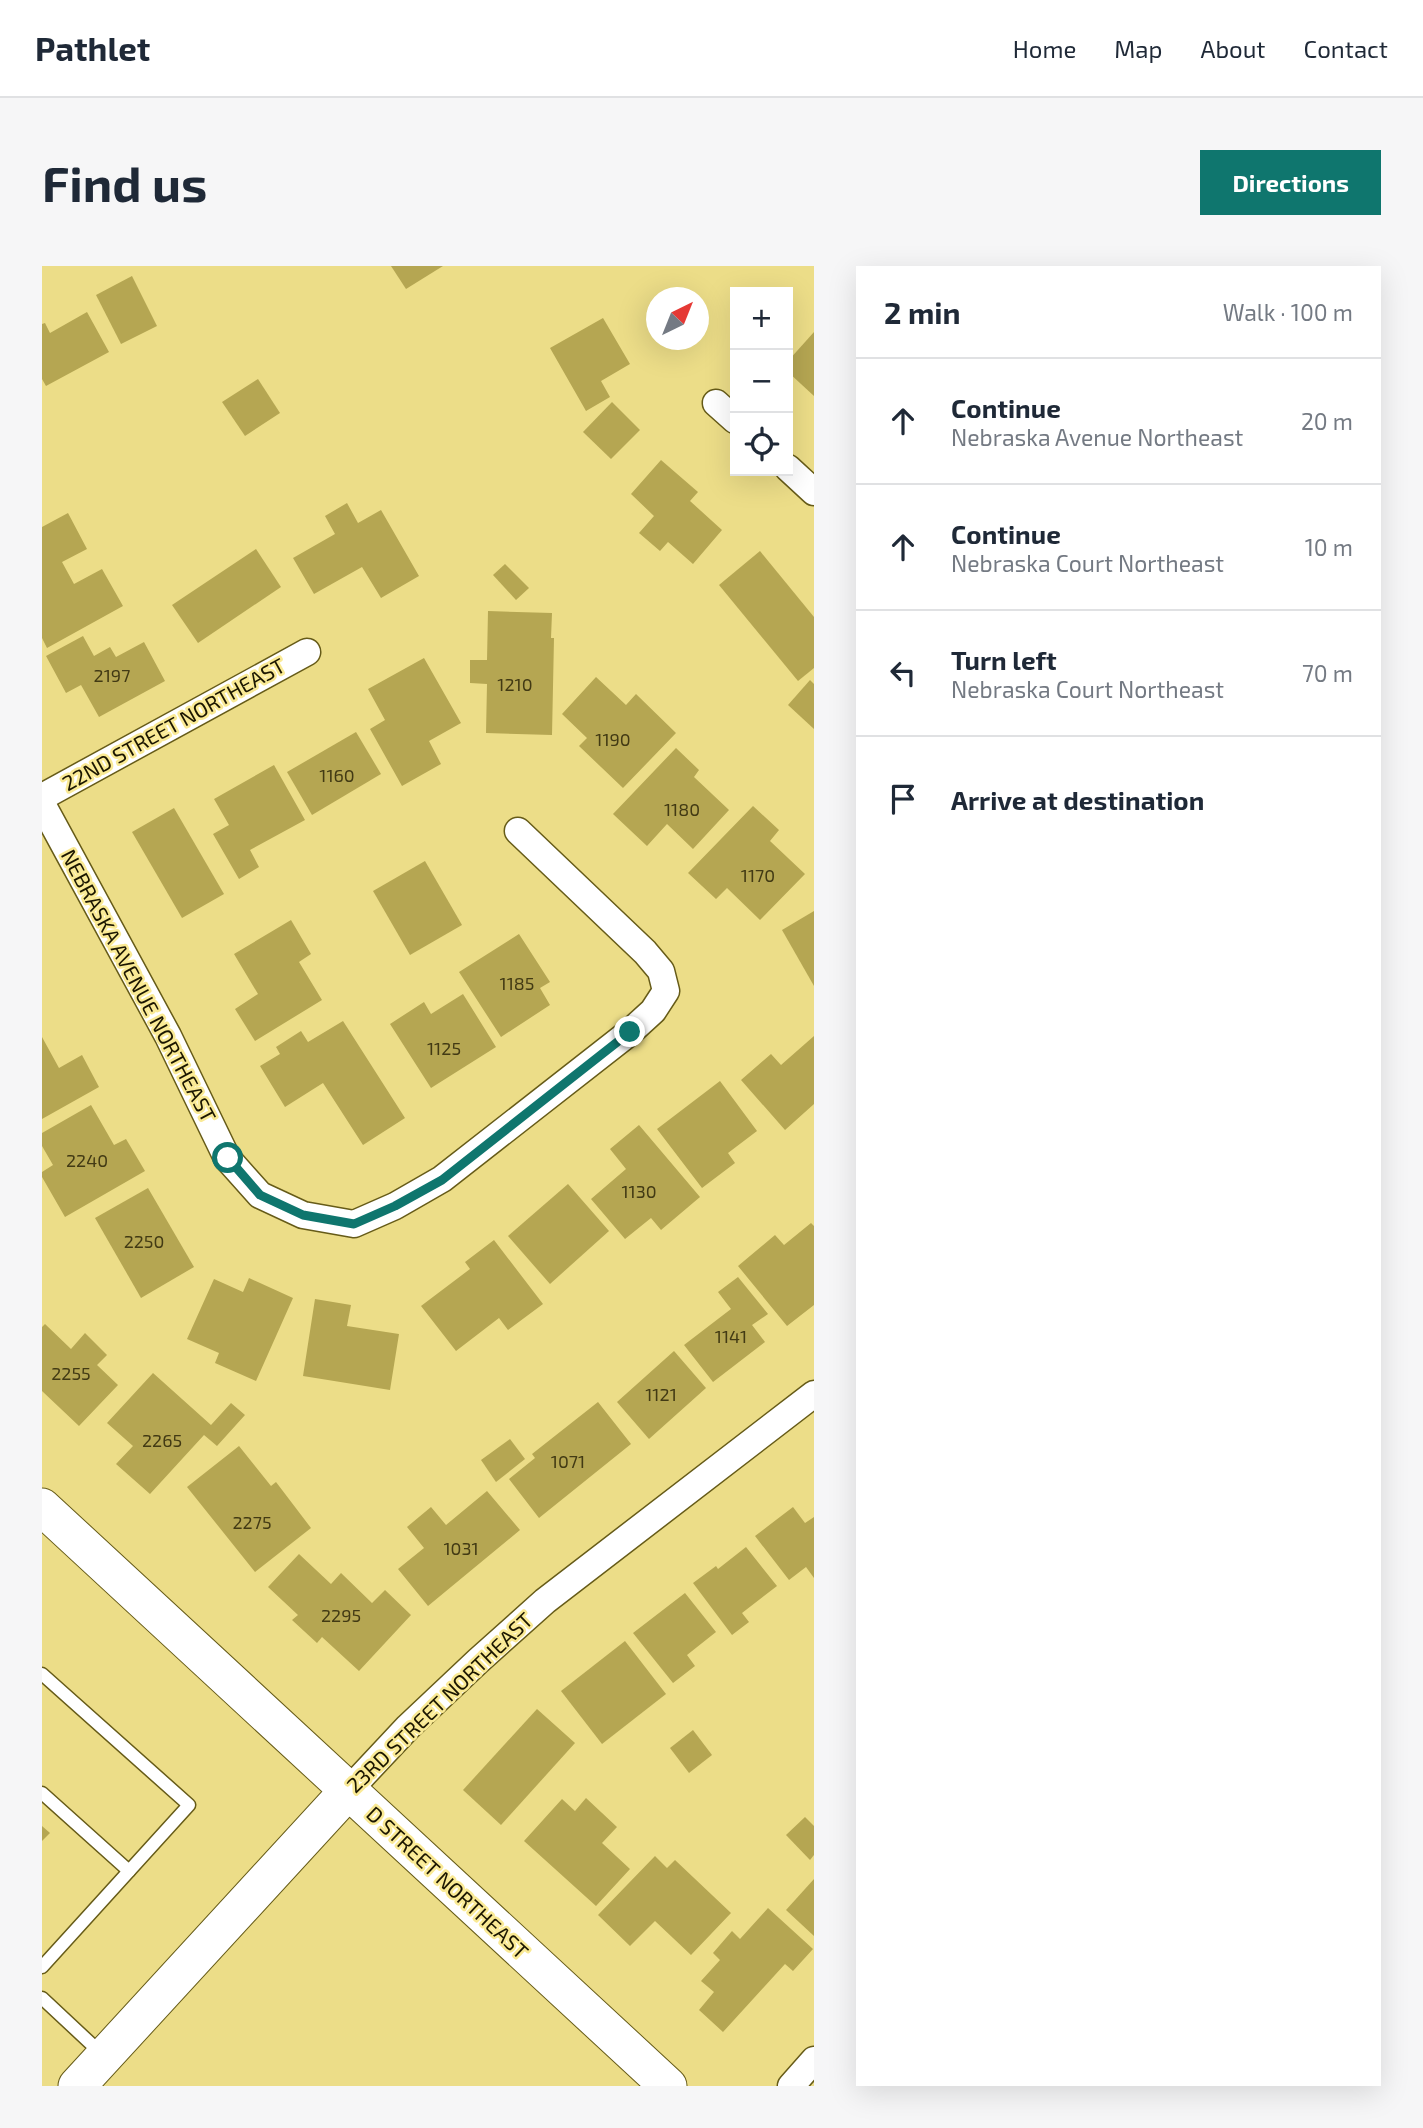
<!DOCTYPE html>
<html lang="en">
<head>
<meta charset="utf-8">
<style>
  :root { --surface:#fff; --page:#f6f6f7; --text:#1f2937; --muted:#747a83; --line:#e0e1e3; --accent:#0f766e }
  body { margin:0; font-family:"Exo 2",sans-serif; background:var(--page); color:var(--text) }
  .controls { position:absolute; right:21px; top:21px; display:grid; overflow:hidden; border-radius:0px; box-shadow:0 7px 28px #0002 }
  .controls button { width:63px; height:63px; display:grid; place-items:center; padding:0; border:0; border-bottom:2px solid var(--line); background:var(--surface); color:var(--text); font:35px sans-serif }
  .compass { position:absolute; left:604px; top:21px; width:63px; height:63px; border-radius:50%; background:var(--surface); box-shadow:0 7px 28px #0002; rotate:43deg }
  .stop { position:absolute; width:21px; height:21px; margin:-16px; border:5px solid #0f766e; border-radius:50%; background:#fff }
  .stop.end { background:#0f766e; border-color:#fff; box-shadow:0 2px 7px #0008 }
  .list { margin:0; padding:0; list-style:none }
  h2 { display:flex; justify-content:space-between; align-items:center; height:91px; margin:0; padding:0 28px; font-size:30px }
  h2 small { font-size:23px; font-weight:400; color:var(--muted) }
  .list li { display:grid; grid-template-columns:46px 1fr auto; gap:21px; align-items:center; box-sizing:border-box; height:126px; padding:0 28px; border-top:2px solid var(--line) }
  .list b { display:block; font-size:26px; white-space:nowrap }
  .list p { margin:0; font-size:23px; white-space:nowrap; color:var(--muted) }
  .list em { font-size:23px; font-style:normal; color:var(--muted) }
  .icon { flex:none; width:38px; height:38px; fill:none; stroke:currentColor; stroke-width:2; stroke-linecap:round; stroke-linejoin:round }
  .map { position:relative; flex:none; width:772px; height:1820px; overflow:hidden; border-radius:0px }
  header { display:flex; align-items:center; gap:42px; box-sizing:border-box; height:98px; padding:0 35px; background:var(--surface); border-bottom:2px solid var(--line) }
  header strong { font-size:33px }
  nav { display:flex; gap:38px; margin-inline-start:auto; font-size:24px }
  .intro { display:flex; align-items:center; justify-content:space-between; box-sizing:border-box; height:168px; padding:0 42px }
  h1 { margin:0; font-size:49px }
  .button { padding:18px 32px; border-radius:0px; background:var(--accent); color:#fff; font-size:24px; font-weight:700 }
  main { display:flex; gap:42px; padding:0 42px }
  aside { flex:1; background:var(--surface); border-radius:0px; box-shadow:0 7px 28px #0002 }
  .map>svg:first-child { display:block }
  .building { fill:#b5a652 }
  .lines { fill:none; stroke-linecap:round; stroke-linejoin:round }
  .lane-casing { stroke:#665b18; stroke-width:15 }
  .street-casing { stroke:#665b18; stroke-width:29 }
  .secondary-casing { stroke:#665b18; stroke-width:39 }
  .lane { stroke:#fff; stroke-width:12 }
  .street { stroke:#fff; stroke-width:26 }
  .secondary { stroke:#fff; stroke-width:37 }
  .route { stroke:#0f766e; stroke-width:9 }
  .labels { text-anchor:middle; stroke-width:5; stroke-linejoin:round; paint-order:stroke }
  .number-label { font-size:18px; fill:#423a14 }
  .street-label { font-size:21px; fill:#1b1600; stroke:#faea95 }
</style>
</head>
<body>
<header>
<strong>Pathlet</strong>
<nav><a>Home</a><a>Map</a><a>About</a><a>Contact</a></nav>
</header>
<div class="intro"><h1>Find us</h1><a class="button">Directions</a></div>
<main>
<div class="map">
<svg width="772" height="1820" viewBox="0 0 772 1820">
  <rect width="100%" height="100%" fill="#ecdd88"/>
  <!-- building -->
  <g class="building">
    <path d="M 349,0 L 401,0 L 364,23 Z"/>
    <path d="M 90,10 L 115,60 L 79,78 L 54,29 Z"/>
    <path d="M 45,46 L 67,86 L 4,120 L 0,113 L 0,58 L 3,57 L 8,67 Z"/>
    <path d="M 561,52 L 588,98 L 559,115 L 568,131 L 544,145 L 508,82 Z"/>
    <path d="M 772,66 L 772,130 L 746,106 L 746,95 Z"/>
    <path d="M 216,113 L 238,147 L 203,170 L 180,136 Z"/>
    <path d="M 570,136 L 598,164 L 569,193 L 541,166 Z"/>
    <path d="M 619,194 L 656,226 L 648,235 L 680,264 L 651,298 L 626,276 L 618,285 L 597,267 L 612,250 L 589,228 Z"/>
    <path d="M 305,237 L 316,257 L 339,244 L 377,310 L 339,332 L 320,301 L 272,328 L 251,292 L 293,268 L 283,250 Z"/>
    <path d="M 26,247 L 45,283 L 20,296 L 32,318 L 60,303 L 81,340 L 5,382 L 0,372 L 0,261 Z"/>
    <path d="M 214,283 L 239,321 L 156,377 L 130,339 Z"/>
    <path d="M 718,285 L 772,351 L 772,402 L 756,415 L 677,319 Z"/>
    <path d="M 463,298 L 487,322 L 474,334 L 451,309 Z"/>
    <path d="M 446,345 L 510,347 L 509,372 L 512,372 L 510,469 L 444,467 L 445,418 L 428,417 L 428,394 L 445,394 Z"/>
    <path d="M 41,370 L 52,390 L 68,381 L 74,391 L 102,376 L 123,415 L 57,451 L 39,419 L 24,427 L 4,390 Z"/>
    <path d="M 382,392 L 419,457 L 387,475 L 399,498 L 360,520 L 328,463 L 343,454 L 326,423 Z"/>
    <path d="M 554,411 L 584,439 L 594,428 L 634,467 L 581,522 L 537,480 L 545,472 L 520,448 Z"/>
    <path d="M 768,414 L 772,418 L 772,463 L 746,439 Z"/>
    <path d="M 314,466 L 339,508 L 270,549 L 245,506 Z"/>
    <path d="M 634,482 L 657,504 L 652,511 L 687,544 L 651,583 L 625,558 L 605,580 L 571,548 Z"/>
    <path d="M 232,499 L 263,554 L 208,584 L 217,601 L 197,613 L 171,568 L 187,559 L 172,533 Z"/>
    <path d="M 711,540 L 737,564 L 728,575 L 763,608 L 718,654 L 685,622 L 674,633 L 646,607 Z"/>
    <path d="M 132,542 L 182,628 L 140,652 L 90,566 Z"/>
    <path d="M 383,595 L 420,659 L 368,689 L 331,625 Z"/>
    <path d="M 772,645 L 772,720 L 740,664 Z"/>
    <path d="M 249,654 L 269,688 L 257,696 L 280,734 L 213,775 L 193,743 L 216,728 L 192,688 Z"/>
    <path d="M 477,668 L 508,716 L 498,722 L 508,739 L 459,771 L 417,706 Z"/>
    <path d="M 421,728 L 454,781 L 389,822 L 348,758 L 382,736 L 389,748 Z"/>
    <path d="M 301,755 L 363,852 L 321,879 L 281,817 L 243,841 L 218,800 L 238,788 L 234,781 L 259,765 L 266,776 Z"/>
    <path d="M 772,770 L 772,838 L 743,864 L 699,814 L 729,788 L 739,799 Z"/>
    <path d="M 0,771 L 17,802 L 40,789 L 57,821 L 0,853 Z"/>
    <path d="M 678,815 L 715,865 L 686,887 L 693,897 L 660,922 L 615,863 Z"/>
    <path d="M 49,839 L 72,879 L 84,873 L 103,905 L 23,951 L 0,911 L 0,906 L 11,899 L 0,880 L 0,867 Z"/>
    <path d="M 597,859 L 658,931 L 619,964 L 609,952 L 583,973 L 549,933 L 584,903 L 568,883 Z"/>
    <path d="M 526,918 L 567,965 L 508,1018 L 466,970 Z"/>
    <path d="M 106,922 L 152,1001 L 99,1032 L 53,952 Z"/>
    <path d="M 769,957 L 772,960 L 772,1039 L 745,1060 L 696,1000 L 733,969 L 742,979 Z"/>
    <path d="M 452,974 L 501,1038 L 466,1064 L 457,1052 L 414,1085 L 379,1040 L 428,1003 L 423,996 Z"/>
    <path d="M 696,1011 L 726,1048 L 710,1059 L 723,1076 L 671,1116 L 642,1079 L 689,1043 L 676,1026 Z"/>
    <path d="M 207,1012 L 251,1032 L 214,1115 L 173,1097 L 177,1087 L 145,1073 L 172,1013 L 201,1026 Z"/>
    <path d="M 273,1033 L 309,1039 L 305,1060 L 357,1068 L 348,1124 L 261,1110 Z"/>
    <path d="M 3,1058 L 29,1083 L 43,1067 L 65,1089 L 55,1099 L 76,1119 L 37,1160 L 0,1125 L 0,1061 Z"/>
    <path d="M 632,1085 L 664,1122 L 607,1173 L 575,1136 Z"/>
    <path d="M 111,1107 L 169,1159 L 189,1137 L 203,1149 L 175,1180 L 162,1169 L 108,1228 L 74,1198 L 91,1180 L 65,1157 Z"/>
    <path d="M 556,1136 L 589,1178 L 497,1252 L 467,1213 L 493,1192 L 490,1188 Z"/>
    <path d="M 468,1173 L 483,1193 L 454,1216 L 439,1194 Z"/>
    <path d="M 197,1180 L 229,1220 L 234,1216 L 269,1262 L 213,1306 L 145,1221 Z"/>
    <path d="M 445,1225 L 478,1264 L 386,1340 L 356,1303 L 382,1282 L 365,1261 L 389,1241 L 404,1259 Z"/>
    <path d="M 751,1241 L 763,1257 L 772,1251 L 772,1312 L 764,1301 L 747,1314 L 713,1270 Z"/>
    <path d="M 704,1281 L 735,1320 L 700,1347 L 707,1356 L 690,1369 L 651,1317 L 674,1300 L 676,1303 Z"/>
    <path d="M 257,1288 L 289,1318 L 299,1307 L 330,1337 L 343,1324 L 369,1349 L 317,1405 L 280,1371 L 275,1377 L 250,1354 L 256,1349 L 226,1321 Z"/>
    <path d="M 643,1327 L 674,1366 L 645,1389 L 653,1400 L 631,1417 L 591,1367 Z"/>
    <path d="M 583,1375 L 624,1428 L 560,1478 L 519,1425 Z"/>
    <path d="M 495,1443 L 533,1477 L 459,1559 L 421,1524 Z"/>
    <path d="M 651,1464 L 670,1489 L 647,1507 L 628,1482 Z"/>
    <path d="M 544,1532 L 575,1561 L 560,1577 L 588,1603 L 554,1640 L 482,1575 L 520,1533 L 533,1545 Z"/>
    <path d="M 763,1551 L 772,1560 L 772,1589 L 768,1594 L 744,1569 Z"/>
    <path d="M 0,1560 L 8,1567 L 0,1575 Z"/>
    <path d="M 613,1590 L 625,1602 L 633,1594 L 689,1647 L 649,1689 L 613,1655 L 588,1680 L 556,1649 Z"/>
    <path d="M 772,1613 L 772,1670 L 744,1644 Z"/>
    <path d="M 726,1642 L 771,1683 L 751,1705 L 743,1698 L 681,1766 L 657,1744 L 672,1726 L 659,1715 L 678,1694 L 671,1687 L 690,1665 L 698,1673 Z"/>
  </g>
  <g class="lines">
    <defs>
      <g id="lane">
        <path d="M 0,1408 L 147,1539 L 0,1701"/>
        <path d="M 0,1527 L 87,1605"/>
        <path d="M 0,1732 L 60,1788"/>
      </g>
      <g id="street">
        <path d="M 674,137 L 693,154"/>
        <path d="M 746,202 L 772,226"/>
        <path d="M 0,531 L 265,386"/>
        <path d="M 0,538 L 126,770 L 185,892 L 218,929 L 261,949 L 312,958 L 353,940 L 400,913 L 588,766 L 611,745 L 624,725 L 619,705 L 603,686 L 476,565"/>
        <path d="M 306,1525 L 366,1461 L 436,1395 L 503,1335 L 772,1128"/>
        <path d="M 749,1820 L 772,1794"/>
      </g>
      <g id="secondary">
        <path d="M 0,1241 L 626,1820"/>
        <path d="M 35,1820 L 306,1525"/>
      </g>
    </defs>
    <!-- lane casing -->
    <use href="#lane" class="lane-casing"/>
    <!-- street casing -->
    <use href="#street" class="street-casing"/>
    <!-- secondary casing -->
    <use href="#secondary" class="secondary-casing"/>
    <!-- lane -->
    <use href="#lane" class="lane"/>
    <!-- street -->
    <use href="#street" class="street"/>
    <!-- secondary -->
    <use href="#secondary" class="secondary"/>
  </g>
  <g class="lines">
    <!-- route -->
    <path class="route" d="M 186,892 L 218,929 L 261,949 L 312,958 L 353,940 L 400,914 L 588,766"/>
  </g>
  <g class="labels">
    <!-- number labels -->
    <g class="number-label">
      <text x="70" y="416">2197</text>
      <text x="473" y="425">1210</text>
      <text x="571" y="480">1190</text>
      <text x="295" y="516">1160</text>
      <text x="640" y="550">1180</text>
      <text x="716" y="616">1170</text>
      <text x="475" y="724">1185</text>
      <text x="402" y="789">1125</text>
      <text x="45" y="901">2240</text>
      <text x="597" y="932">1130</text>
      <text x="102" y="982">2250</text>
      <text x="689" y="1077">1141</text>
      <text x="29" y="1114">2255</text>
      <text x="619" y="1135">1121</text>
      <text x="120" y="1181">2265</text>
      <text x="526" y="1202">1071</text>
      <text x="210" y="1263">2275</text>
      <text x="419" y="1289">1031</text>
      <text x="299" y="1356">2295</text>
    </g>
    <!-- street labels -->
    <g class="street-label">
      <text transform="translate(132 459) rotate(-29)" y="7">22ND STREET NORTHEAST</text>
      <text transform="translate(96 720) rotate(62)" y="7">NEBRASKA AVENUE NORTHEAST</text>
      <text transform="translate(398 1437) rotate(-44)" y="7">23RD STREET NORTHEAST</text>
      <text transform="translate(405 1617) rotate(43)" y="7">D STREET NORTHEAST</text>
    </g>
  </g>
</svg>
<div class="controls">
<button>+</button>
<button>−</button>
<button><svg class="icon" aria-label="locate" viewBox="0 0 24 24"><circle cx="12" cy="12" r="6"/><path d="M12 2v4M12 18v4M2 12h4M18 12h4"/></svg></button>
</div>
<svg class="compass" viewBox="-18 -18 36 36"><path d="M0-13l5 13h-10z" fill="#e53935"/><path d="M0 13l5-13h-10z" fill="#747a83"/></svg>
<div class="stop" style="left:186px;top:892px"></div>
<div class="stop end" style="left:588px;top:766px"></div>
</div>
<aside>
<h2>2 min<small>Walk · 100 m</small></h2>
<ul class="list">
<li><svg class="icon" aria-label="ahead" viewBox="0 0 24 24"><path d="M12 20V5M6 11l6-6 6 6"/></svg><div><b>Continue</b><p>Nebraska Avenue Northeast</p></div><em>20 m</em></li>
<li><svg class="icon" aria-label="ahead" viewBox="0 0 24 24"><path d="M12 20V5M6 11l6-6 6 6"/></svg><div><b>Continue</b><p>Nebraska Court Northeast</p></div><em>10 m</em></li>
<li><svg class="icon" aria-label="left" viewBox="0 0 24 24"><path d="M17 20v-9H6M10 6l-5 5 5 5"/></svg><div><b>Turn left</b><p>Nebraska Court Northeast</p></div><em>70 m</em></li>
<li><svg class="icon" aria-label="arrive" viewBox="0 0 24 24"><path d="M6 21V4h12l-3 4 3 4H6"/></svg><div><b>Arrive at destination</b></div></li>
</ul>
</aside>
</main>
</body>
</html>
